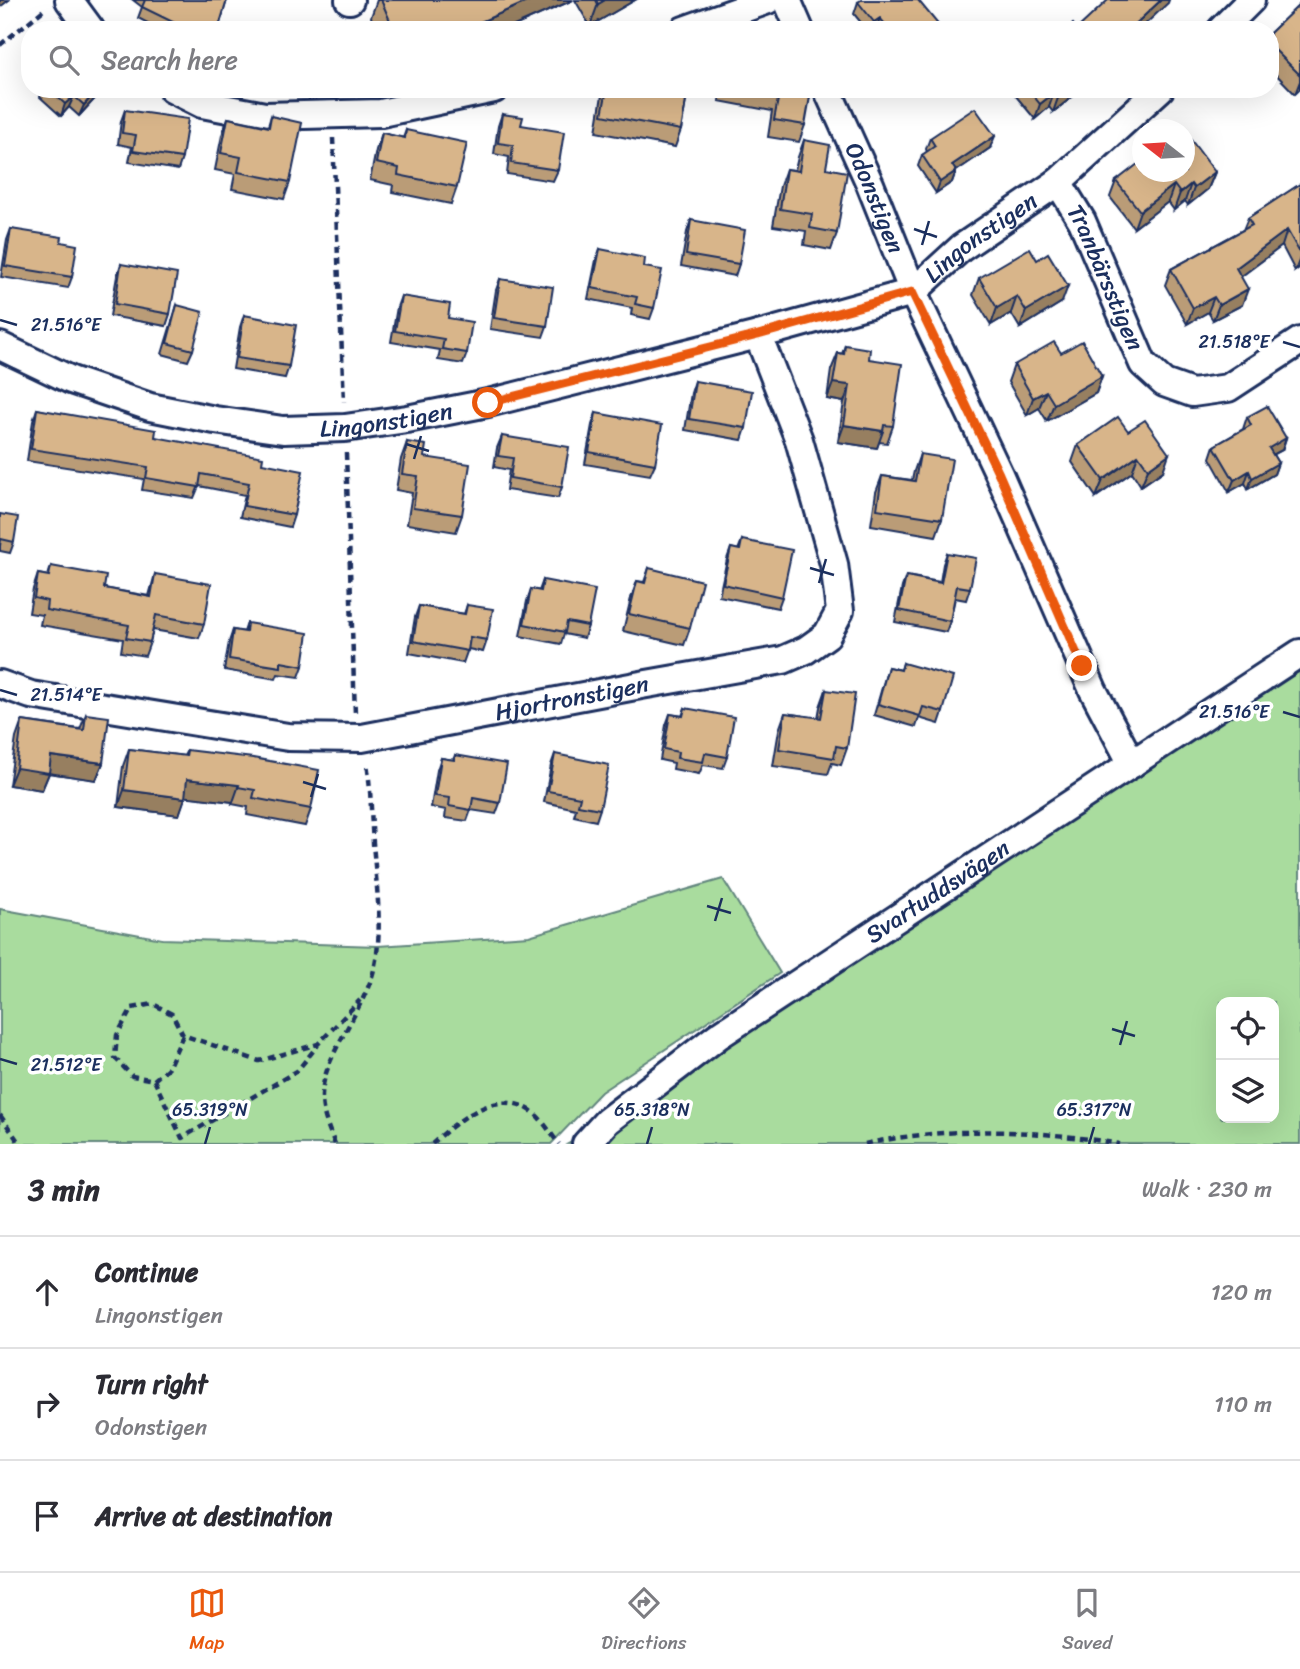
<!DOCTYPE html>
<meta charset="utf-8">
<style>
body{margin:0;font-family:Sriracha,sans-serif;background:#f7f7f7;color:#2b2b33}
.controls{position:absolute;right:21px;bottom:21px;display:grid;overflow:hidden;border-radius:14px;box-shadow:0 7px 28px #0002}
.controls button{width:63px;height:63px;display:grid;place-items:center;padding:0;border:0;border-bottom:2px solid #e1e1e2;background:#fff;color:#2b2b33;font:35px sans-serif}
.compass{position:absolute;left:1132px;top:119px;width:63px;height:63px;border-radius:50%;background:#fff;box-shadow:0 7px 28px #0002;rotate:287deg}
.stop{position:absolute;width:21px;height:21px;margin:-16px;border:5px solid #ea580c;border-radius:50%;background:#fff}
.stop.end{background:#ea580c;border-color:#fff;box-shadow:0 2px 7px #0008}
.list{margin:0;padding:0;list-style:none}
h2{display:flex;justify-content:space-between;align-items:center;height:91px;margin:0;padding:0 28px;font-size:30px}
h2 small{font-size:23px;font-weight:400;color:#7c7c81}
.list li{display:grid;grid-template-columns:46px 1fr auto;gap:21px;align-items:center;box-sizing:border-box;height:112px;padding:0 28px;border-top:2px solid #e1e1e2}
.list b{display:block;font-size:26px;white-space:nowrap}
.list p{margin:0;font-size:23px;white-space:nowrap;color:#7c7c81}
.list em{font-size:23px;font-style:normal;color:#7c7c81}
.icon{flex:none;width:38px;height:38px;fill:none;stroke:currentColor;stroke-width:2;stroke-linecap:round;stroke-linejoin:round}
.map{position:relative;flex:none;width:1300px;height:1144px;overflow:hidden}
.search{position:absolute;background:#fff;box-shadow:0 7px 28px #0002;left:21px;right:21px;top:21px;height:77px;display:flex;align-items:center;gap:18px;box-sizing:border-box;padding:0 24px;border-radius:28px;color:#7c7c81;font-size:26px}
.sheet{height:427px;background:#fff}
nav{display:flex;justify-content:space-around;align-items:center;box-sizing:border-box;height:98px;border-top:2px solid #e1e1e2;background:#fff;font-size:19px;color:#7c7c81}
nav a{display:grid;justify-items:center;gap:4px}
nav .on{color:#ea580c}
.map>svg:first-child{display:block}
.green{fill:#a9dc9e;stroke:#62867e;stroke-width:2;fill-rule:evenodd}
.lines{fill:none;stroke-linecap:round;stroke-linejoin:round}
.minor-casing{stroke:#1b2f5e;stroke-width:32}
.path{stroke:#1b2f5e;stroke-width:4.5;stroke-dasharray:7 5;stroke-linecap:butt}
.minor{stroke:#fff;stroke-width:26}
.wall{fill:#ba9c77;stroke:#1b2f5e;stroke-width:2}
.shaded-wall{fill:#977f61;stroke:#1b2f5e;stroke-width:2}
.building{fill:#d8b58a;stroke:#1b2f5e;stroke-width:2}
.route{stroke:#ea580c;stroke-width:9}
.ticks{fill:none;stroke:#1b2f5e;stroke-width:2.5}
.labels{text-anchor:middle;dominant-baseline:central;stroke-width:7;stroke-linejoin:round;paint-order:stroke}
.street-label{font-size:24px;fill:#1b2f5e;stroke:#fff}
.ticks-label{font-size:18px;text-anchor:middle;fill:#1b2f5e;stroke:#fff;stroke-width:7;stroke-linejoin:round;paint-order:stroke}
</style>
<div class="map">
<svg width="1300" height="1144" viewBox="0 0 1300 1144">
<rect width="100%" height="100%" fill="#fff"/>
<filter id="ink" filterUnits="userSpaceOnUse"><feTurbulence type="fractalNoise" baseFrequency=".0143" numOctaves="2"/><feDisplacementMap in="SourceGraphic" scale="14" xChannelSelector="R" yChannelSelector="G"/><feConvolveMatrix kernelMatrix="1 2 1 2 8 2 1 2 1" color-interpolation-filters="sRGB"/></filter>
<g filter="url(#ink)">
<g class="green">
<path d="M1300 655V1144H568L628 1110ZM1221 1002H1274V1118H1221Z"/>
<path d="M723 879 780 973 601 1092 551 1144H0V909L162 939 378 946 529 936Z"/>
</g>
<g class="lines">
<defs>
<g id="minor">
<path d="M69 0 91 30"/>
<path d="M349 0H350"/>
<path d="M787 0 800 30"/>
<path d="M684 30 768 0"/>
<path d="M1221 30 1251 0"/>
<path d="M172 89 202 104 265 116 381 113 494 89"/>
<path id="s1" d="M827 89 870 184 913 292 999 474 1093 690 1132 764"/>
<path id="s2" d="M1058 182 1082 221 1143 364 1164 383 1192 393 1228 388 1300 341"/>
<path id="s3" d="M0 346 71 380 150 407 215 420 283 430 345 428 407 419 488 403 758 335 913 292 961 248 1058 182 1160 89"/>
<path id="s4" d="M0 684 31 695 288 737 362 738 641 685 783 660 806 650 827 635 840 611 834 564 799 440 758 335"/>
<path id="s5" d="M586 1144 607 1121 718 1036 1300 653"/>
</g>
</defs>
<use href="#minor" class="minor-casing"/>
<g class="path">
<path d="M0 45 46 8"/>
<path d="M333 138 344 402"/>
<path d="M346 453 355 714"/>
<path d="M183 1035 168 1068 154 1080 132 1076 115 1058 117 1035 132 1008 153 1004 172 1014 183 1035 259 1061 318 1044 360 1000"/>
<path d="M154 1080 182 1138 297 1071 318 1045"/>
<path d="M0 1115 20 1144"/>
<path d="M335 1144C329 1130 322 1113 322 1098 321 1056 367 1008 375 965 383 926 376 882 373 843 371 817 371 789 367 763"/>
<path d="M432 1144C457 1121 495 1088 530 1110 541 1117 551 1134 559 1144"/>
<path d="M865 1144C947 1126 1037 1129 1119 1144"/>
</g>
<use href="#minor" class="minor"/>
</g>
<g class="wall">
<path d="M133 0H227L218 30H161L138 18 142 7Z"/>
<path d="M377 0H573L505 30H376L371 17Z"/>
<path d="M575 0H635L590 26Z"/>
<path d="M858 2 940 30H867L854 14Z"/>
<path d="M1300 4V89L1295 94 1270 68V33Z"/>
<path d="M42 89H102L101 92 79 116 69 107 61 116 40 97 43 90Z"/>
<path d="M603 89H688L681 130 675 147 596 132Z"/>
<path d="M721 89H799L805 125 799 142 768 137 772 111 719 101Z"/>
<path d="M1018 89H1077L1076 94 1053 112 1049 107 1035 119 1015 95Z"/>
<path d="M125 110 182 158 178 170 129 162 132 147 118 144 121 121Z"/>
<path d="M502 114 521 125 558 170 553 181 507 174 509 157 494 154 498 126Z"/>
<path d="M271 116 290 182 284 199 232 189 235 174 215 170 222 135 228 118 268 126Z"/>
<path d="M406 130 457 187 451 204 392 192 393 185 370 180 376 150 382 133 403 138Z"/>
<path d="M930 138 990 148 956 171 952 182 936 193 918 166 922 155 927 152 926 149Z"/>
<path d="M804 140 826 168 837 233 831 250 804 245 806 231 773 226 780 186 786 169 795 170 798 157Z"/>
<path d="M1215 172 1208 189 1188 205 1185 201 1174 210 1168 202 1134 228 1110 197 1116 181Z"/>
<path d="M1300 184V267L1295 271 1282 246 1241 276 1242 305 1213 320 1208 312 1187 324 1165 285 1171 269 1243 230 1248 218Z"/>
<path d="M691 220 739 264 735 276 681 266 687 232Z"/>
<path d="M11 229 61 242 72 277 68 288 1 277 7 240Z"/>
<path d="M600 249 654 308 650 319 631 315 632 308 588 299 596 260Z"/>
<path d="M121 264 170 314 166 326 110 316 117 276Z"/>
<path d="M979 278 1062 302 1020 328 1011 313 991 325 973 295Z"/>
<path d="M500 279 547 326 543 337 490 329 496 290Z"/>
<path d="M401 296 448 318 467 353 463 364 438 360 440 350 391 342 397 307Z"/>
<path d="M177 305 193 350 188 361 162 354Z"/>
<path d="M244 315 289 366 285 378 233 369 240 327Z"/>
<path d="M845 345 869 359 893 426 887 443 879 442 877 448 838 442 844 402 827 399 831 370 838 353 842 354Z"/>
<path d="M1014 365 1102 376 1096 393 1047 421 1039 408 1027 415 1008 382Z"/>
<path d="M695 381 746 428 742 440 685 430 691 393Z"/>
<path d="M37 409 262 463 294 515 290 527 240 517 245 495 199 486 194 498 142 490 144 479 27 461 33 421Z"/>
<path d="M596 413 655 464 650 475 585 464 592 425Z"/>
<path d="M1247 417 1286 438 1282 450 1273 455 1278 463 1274 474 1248 489 1245 483 1229 492 1210 458 1214 446 1243 429Z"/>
<path d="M1128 431 1163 471 1141 486 1132 472 1096 497 1072 462 1078 445Z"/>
<path d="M502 436 562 487 558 498 506 490 509 470 494 467 497 448Z"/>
<path d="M407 442 424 457 462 515 456 532 407 524 412 493 396 490 401 459Z"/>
<path d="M920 454 942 519 936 536 871 525 876 492 882 476 912 480 914 471Z"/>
<path d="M0 514 14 542 10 553 0 551Z"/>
<path d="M742 540 782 597 778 608 719 596 727 559 731 548 738 550Z"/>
<path d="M947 553 970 588 966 600 955 598 950 621 946 632 895 622 902 587 906 576 940 582 943 564Z"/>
<path d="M51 566 104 588 149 596 155 574 204 624 199 638 153 630 150 642 145 656 121 652 123 639 40 625 42 615 29 613 33 589 38 574 48 576Z"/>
<path d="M649 568 690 628 684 645 623 631 631 598 637 581 644 582Z"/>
<path d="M543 580 588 626 584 638 564 634 561 644 520 636 527 601 531 589 539 591Z"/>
<path d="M467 605 487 640 483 652 468 649 463 663 409 653 415 617 419 606 464 614Z"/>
<path d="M247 623 303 666 299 677 278 674 276 679 224 670 229 642 233 630 244 632Z"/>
<path d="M903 663 943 712 939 724 919 718 916 727 874 715 888 667 901 670Z"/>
<path d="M826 690 847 748 841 765 832 763 828 774 773 766 779 730 785 713 818 718 820 707Z"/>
<path d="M685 708 727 757 723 768 703 765 699 774 673 769 674 763 660 760 666 725 670 714 682 716Z"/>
<path d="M86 714 103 763 96 780 49 773 42 790 9 785 16 738 22 721 80 729Z"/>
<path d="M129 749 184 756 187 750 311 809 305 826 247 815 248 807 232 804 233 802 185 796 179 815 118 807 123 766Z"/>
<path d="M555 754 600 809 596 821 574 816 576 809 544 802 551 765Z"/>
<path d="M455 755 500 803 496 814 471 810 467 821 445 818 446 810 431 807 437 770 441 758 453 760Z"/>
</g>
<g class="shaded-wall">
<path d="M0 0H9L0 7Z"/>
<path d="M531 0H573L505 30H462Z"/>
<path d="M605 0H635L590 26 598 4Z"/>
<path d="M1161 0H1169L1168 3 1139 30H1129Z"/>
<path d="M880 18 876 29 871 30 874 22Z"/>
<path d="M1300 81V89L1295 94Z"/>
<path d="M98 89H102L101 92 79 116 84 105Z"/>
<path d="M1068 89H1077L1076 94 1053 112 1058 98Z"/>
<path d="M1054 93 1049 107 1035 119 1040 104Z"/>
<path d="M74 96 69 107 61 116 65 104Z"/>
<path d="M995 136 990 148 949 176 956 171 952 182 936 193 940 182 952 165Z"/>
<path d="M1215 172 1208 189 1188 205 1194 188Z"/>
<path d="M1191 184 1185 201 1174 210 1180 193Z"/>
<path d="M1174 185 1168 202 1134 228 1140 211Z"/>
<path d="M1287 230 1282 246 1231 284 1236 268Z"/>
<path d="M1300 258V267L1295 271Z"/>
<path d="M1068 286 1062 302 1020 328 1026 311Z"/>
<path d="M1248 289 1242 305 1213 320 1219 305Z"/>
<path d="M1017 296 1011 313 991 325 997 308Z"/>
<path d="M1214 297 1208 312 1187 324 1193 308Z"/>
<path d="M1102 376 1096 393 1047 421 1054 404Z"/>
<path d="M833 383 850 385 844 402 827 399Z"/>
<path d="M1046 391 1039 408 1027 415 1033 398Z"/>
<path d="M844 425 883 431 877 448 838 442Z"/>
<path d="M1286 438 1282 450 1265 459 1269 448Z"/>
<path d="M1169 454 1163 471 1141 486 1148 469Z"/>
<path d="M1138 455 1132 472 1096 497 1103 480Z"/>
<path d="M1278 463 1274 474 1248 489 1252 478Z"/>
<path d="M1249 471 1245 483 1229 492 1234 480Z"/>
<path d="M51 756 103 763 96 780 49 773 42 790 9 785 16 768Z"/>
<path d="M187 779 239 785 233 802 181 796Z"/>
<path d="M124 790 185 798 179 815 118 807Z"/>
</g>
<g class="building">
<path d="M145 0H227L218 30H189L142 7Z"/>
<path d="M381 0H531L462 30H394Z"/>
<path d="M596 0H605L598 4Z"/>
<path d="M861 0H918L941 28 938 30H890L880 18 874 22 858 2Z"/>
<path d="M1108 0H1161L1129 30H1066L1073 24 1077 29Z"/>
<path d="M1300 4V75L1270 45V33Z"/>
<path d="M49 89H98L84 105 74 96 65 104Z"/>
<path d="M607 89H688L681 130 602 115Z"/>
<path d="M753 89H799L811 91 805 125 774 120 779 94Z"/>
<path d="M1028 89H1068L1058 98 1054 93 1040 104Z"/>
<path d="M975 108 995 136 952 165 956 171 940 182 922 155 935 146 930 138Z"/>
<path d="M125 110 188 119 182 158 133 151 136 135 122 133Z"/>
<path d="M502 114 523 117 521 125 564 132 558 170 511 163 513 145 498 143Z"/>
<path d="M271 116 302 123 290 182 238 172 241 157 221 153 228 118 269 127Z"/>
<path d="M406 130 467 143 457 187 398 175 399 168 376 163 382 133 405 138Z"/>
<path d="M804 140 830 145 826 168 847 172 837 233 810 228 812 214 780 209 786 169 799 171Z"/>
<path d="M1191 140 1215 172 1194 188 1191 184 1180 193 1174 185 1140 211 1116 181 1143 160V172H1185V145Z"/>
<path d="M1300 184V253L1287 230 1236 268 1248 289 1219 305 1214 297 1193 308 1171 269 1252 225 1248 218Z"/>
<path d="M691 220 745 230 739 264 686 255Z"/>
<path d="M11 229 62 237 61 242 77 245 72 277 5 266Z"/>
<path d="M1030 248 1037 260 1048 253 1068 286 1026 311 1017 296 997 308 979 278Z"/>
<path d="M600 249 645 258 644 267 662 270 654 308 635 304 637 297 592 288Z"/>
<path d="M121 264 177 274 170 314 115 304Z"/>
<path d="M500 279 553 287 547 326 494 318Z"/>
<path d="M401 296 450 304 448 318 472 322 467 353 442 349 444 339 395 331Z"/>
<path d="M177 305 203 312 193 350 167 343Z"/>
<path d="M244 315 296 325 289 366 237 358Z"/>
<path d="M1082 341 1102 376 1054 404 1046 391 1033 398 1014 365 1054 342 1061 353Z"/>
<path d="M845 345 870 349 869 359 902 364 893 426 884 425 883 431 844 425 850 385 833 383 838 353 844 354Z"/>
<path d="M695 381 752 391 746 428 689 419Z"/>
<path d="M1267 406 1286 438 1269 448 1278 463 1252 478 1249 471 1234 480 1214 446 1251 425 1247 417Z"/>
<path d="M37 409 156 430 155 437 263 457 262 463 303 471 294 515 244 506 249 483 201 474 199 487 146 478 148 467 31 449Z"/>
<path d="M596 413 662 425 655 464 589 452Z"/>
<path d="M1118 417 1128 431 1145 420 1169 454 1148 469 1138 455 1103 480 1078 445Z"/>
<path d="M502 436 569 447 562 487 510 478 513 458 498 456Z"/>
<path d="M407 442 426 445 424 457 470 464 462 515 413 508 418 476 402 474Z"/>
<path d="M920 454 952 459 942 519 877 509 882 476 915 481Z"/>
<path d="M0 514 18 517 14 542 1 539 0 546Z"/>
<path d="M742 540 792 550 782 597 723 584 731 548 740 550Z"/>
<path d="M947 553 976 558 970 588 957 586 950 621 899 610 906 576 941 583Z"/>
<path d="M51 566 106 576 104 588 151 597 155 574 211 584 204 624 156 615 150 642 126 638 129 625 46 610 47 601 34 598 38 574 49 576Z"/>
<path d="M649 568 702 581 690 628 629 614 637 581 645 583Z"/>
<path d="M543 580 595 590 588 626 567 622 565 632 524 624 531 589 541 591Z"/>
<path d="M467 605 493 609 487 640 470 637 468 651 413 641 419 606 465 614Z"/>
<path d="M247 623 308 633 303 666 281 662V667L229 659 233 630 246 632Z"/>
<path d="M903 663 953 677 943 712 923 707 920 716 878 704 888 667 901 670Z"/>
<path d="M826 690 855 694 847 748 836 746 834 758 779 749 785 713 821 718Z"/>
<path d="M685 708 734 717 727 757 705 753 703 762 677 758 678 752 664 749 670 714 683 716Z"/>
<path d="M86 714 109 717 103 763 51 756 49 773 16 768 22 721 84 730Z"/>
<path d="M129 749 186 756 187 750 253 758 319 770 311 809 253 798 255 790 238 787 239 785 187 779 185 798 124 790Z"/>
<path d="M555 754 609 765 600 809 578 805 580 797 548 791Z"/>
<path d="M455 755 507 764 500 803 473 798 471 810 449 806 450 798 435 796 441 758 455 760Z"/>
</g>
</g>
<g class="lines" filter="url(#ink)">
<path class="route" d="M488 403 758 335 912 292 999 474 1082 666"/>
</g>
<path class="ticks" d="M914 229 937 237M922 245 929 221M0 320 17 325M1283 342 1300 347M406 444 429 451M414 459 421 436M810 568 834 575M819 583 826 559M0 690 17 695M1283 712 1300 717M303 782 326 789M311 797 318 774M707 906 731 913M715 921 722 898M1112 1029 1135 1036M1120 1045 1127 1021M0 1059 17 1064M205 1144 210 1127M647 1144 652 1127M1089 1144 1094 1127"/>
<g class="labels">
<g class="street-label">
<text stroke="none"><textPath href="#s1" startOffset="119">Odonstigen</textPath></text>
<text stroke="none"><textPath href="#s3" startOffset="1031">Lingonstigen</textPath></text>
<text stroke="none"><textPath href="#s2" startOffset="107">Tranbärsstigen</textPath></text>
<text stroke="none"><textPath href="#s3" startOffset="401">Lingonstigen</textPath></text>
<text stroke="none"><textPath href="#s4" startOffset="581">Hjortronstigen</textPath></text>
<text stroke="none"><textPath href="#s5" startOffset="434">Svartuddsvägen</textPath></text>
</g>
</g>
<g class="ticks-label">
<text x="66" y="331">21.516°E</text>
<text x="1234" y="348">21.518°E</text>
<text x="66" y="701">21.514°E</text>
<text x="1234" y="718">21.516°E</text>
<text x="66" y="1071">21.512°E</text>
<text x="210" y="1116">65.319°N</text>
<text x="652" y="1116">65.318°N</text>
<text x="1094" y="1116">65.317°N</text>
</g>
</svg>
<div class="controls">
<button><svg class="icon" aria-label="locate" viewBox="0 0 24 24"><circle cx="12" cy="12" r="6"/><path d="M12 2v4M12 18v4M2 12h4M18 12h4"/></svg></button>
<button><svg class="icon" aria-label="layers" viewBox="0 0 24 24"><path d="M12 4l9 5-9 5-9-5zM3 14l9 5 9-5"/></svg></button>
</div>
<svg class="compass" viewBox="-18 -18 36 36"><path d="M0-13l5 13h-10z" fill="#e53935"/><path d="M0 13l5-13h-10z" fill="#7c7c81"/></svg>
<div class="stop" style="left:488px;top:403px"></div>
<div class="stop end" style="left:1082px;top:666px"></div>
<div class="search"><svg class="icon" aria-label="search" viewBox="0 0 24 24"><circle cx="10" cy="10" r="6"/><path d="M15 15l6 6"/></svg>Search here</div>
</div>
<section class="sheet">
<h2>3 min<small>Walk · 230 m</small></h2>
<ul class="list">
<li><svg class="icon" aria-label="ahead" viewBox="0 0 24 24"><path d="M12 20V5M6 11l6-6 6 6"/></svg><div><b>Continue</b><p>Lingonstigen</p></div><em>120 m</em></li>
<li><svg class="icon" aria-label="right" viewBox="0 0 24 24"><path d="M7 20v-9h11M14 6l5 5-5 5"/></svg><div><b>Turn right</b><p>Odonstigen</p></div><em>110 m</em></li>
<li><svg class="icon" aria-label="arrive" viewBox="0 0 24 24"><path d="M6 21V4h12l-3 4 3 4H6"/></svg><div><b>Arrive at destination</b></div></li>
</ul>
</section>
<nav>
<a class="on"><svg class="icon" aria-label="map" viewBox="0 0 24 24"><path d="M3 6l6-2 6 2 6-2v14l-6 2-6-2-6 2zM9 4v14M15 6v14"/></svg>Map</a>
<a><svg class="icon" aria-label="directions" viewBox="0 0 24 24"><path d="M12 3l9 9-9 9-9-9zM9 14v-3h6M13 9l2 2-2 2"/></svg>Directions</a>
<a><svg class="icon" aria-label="saved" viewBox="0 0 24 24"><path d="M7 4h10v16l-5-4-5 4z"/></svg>Saved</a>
</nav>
